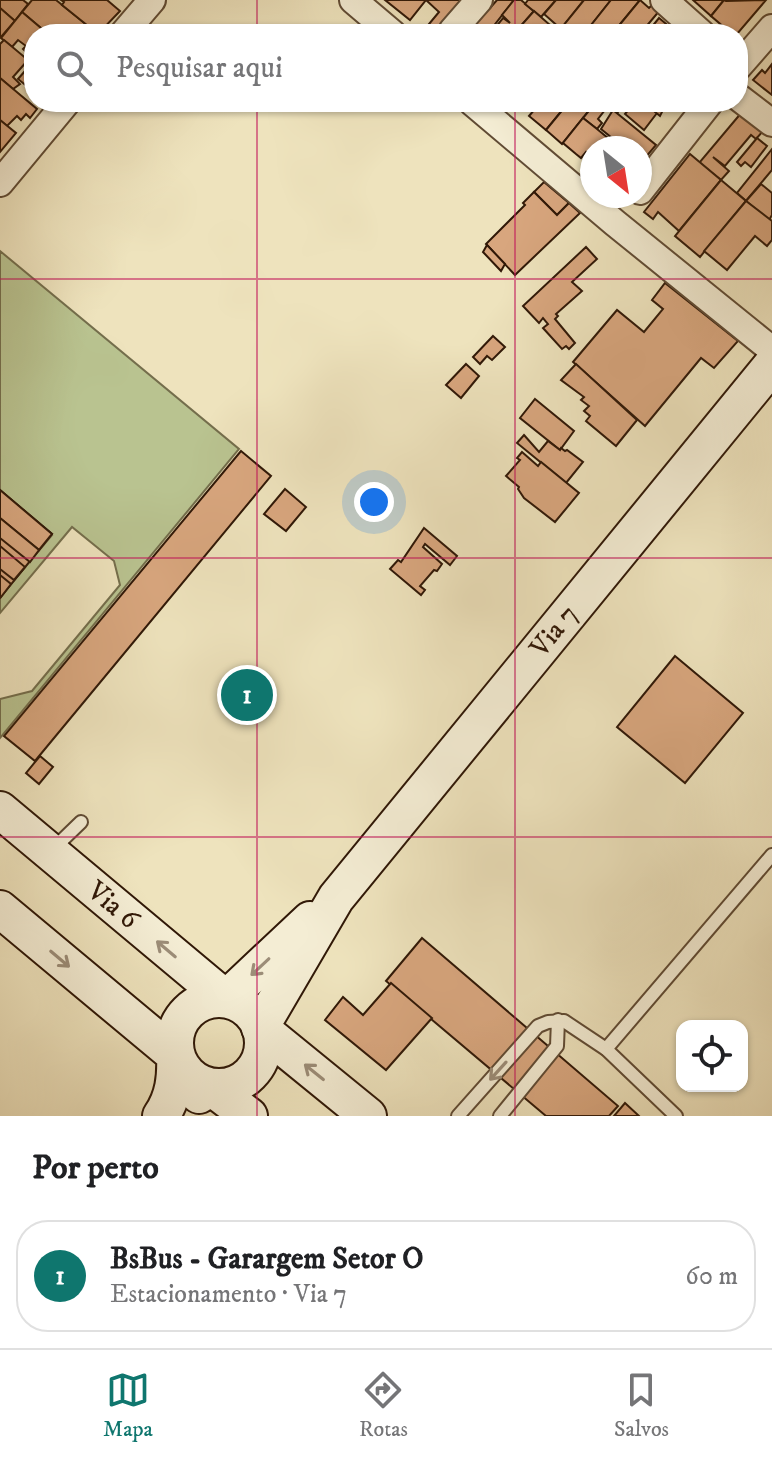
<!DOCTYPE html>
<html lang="pt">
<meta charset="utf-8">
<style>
body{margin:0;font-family:"IM FELL DW Pica",serif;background:#f2f2f2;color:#202124}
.controls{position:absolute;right:24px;bottom:24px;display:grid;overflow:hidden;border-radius:16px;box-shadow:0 2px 6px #0004}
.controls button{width:72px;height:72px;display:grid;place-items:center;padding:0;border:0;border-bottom:2px solid #e0e0e0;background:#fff;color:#202124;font:40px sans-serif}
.compass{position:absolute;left:580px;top:136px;width:72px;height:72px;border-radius:50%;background:#fff;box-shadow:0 2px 6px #0004;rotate:150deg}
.you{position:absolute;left:374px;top:502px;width:28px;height:28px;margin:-20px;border:6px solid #fff;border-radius:50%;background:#1a73e8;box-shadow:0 0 0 12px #1a73e833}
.badge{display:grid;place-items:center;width:52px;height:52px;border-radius:50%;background:#0f766e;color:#fff;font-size:26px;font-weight:700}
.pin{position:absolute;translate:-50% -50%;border:4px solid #fff;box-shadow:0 2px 8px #0006}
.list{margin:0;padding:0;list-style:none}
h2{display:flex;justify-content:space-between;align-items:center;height:104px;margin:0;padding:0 32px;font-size:34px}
h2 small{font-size:26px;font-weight:400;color:#757577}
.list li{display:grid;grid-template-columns:52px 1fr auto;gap:24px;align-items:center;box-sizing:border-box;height:112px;margin:0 16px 16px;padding:0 16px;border:2px solid #e0e0e0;border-radius:32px}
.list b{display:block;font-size:30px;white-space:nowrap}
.list p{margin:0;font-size:26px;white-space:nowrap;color:#757577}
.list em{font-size:26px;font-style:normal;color:#757577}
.icon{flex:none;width:44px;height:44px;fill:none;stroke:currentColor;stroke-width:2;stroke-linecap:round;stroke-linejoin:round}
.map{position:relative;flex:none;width:772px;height:1116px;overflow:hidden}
.search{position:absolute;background:#fff;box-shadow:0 2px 6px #0004;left:24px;right:24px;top:24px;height:88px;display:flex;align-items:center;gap:20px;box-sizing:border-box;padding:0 28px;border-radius:32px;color:#757577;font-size:30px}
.sheet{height:232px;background:#fff}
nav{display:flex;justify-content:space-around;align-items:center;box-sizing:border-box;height:112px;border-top:2px solid #e0e0e0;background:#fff;font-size:22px;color:#757577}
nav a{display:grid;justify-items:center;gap:4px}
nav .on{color:#0f766e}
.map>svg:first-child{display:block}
.green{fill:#b9c390;stroke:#746e4c;stroke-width:2}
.building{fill:#d8a67e;stroke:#301807;stroke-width:2}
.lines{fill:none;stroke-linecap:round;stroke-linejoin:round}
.lane-casing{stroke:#604b34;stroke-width:16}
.street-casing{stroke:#604b34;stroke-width:30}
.secondary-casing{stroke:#301807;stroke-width:40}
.lane{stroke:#f4edd4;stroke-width:12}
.street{stroke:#f4edd4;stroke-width:26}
.secondary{stroke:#f4edd4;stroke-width:36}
.oneway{stroke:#9c8d78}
.grid{fill:none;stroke:#c2185b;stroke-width:2;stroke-opacity:0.55}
.labels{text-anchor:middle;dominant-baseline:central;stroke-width:7;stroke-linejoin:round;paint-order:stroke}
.street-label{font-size:28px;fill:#301807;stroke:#f4edd4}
</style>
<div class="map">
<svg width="772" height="1116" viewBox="0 0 772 1116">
<rect width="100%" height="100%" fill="#eee3bd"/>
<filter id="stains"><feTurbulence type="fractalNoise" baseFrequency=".0025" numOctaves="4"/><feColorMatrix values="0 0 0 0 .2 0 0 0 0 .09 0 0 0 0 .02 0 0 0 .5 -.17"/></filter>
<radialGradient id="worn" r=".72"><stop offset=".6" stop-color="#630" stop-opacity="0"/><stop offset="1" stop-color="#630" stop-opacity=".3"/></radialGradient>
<path class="green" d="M0 251 239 449 0 738V699L32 691 120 585 114 561 72 527 0 613V597L52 535 0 490Z"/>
<g class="building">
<path d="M0 0H23L28 4 15 21 0 8Z"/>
<path d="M32 0H56L93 30 89 34H48L22 12Z"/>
<path d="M61 0H107L120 11 98 34 62 5 64 2Z"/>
<path d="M385 0H426L410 20Z"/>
<path d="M426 0H468L440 34H430L424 30 439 12Z"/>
<path d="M497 0H514L492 28 484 34H458L484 3 490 8Z"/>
<path d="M514 0H521L534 11 514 34H490L503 18 510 23 502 15Z"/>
<path d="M528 0H556L541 17 525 4Z"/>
<path d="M556 0H584L561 29 544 14Z"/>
<path d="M584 0H611L584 34H561L558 32Z"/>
<path d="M611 0H640L612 34H584Z"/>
<path d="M640 0 649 8 653 4 660 10 640 34H612Z"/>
<path d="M693 0H724L711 16Z"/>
<path d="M724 0 726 1 766 0 737 34H732L711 16Z"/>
<path d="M0 8 15 21 1 37 0 36Z"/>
<path d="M534 11 550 25 542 34 532 31 529 34 524 31 523 34H519L521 32 518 29Z"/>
<path d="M22 12 48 34H34V59L23 49 26 46 18 40 12 47 1 38Z"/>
<path d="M659 18 677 33 676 34H646Z"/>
<path d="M550 25 558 32 561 34H542Z"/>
<path d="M4 40 28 60 13 77 20 84 13 89 0 78V44Z"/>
<path d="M32 63 34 65V92L18 79Z"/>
<path d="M772 64V95L753 80 762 70 765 73Z"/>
<path d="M0 78 37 109 30 118 26 114 21 120 17 116 7 126 0 120Z"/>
<path d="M541 102H569L546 130 529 116Z"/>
<path d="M569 102H596L562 144 546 130Z"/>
<path d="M596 102H604L608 106 598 119 602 123 597 129 583 118Z"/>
<path d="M604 102H620L624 105 617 113Z"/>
<path d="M626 102H643L657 113 644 130 625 114 630 108Z"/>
<path d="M643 102H667L660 116Z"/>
<path d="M613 110 656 145 640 164V148H620L616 144 617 142 601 129Z"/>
<path d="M742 112 764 130 756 139 751 135 725 166 713 157 729 171 721 180 699 163Z"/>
<path d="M583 118 597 129 620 148H592V157L586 152 581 158 576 154 563 143Z"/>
<path d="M0 120 16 133 0 152Z"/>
<path d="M757 138 767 146 751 167 745 162 741 166 737 162Z"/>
<path d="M772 149V170L746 201 737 193Z"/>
<path d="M690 154 721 180 679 231 658 212 653 219 644 212Z"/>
<path d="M721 180 746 201 700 257 675 236Z"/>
<path d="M544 182 569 203 557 215 534 192Z"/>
<path d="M761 184 772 193V215L769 220 746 201Z"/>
<path d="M534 192 557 215 569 203 580 213 515 275 486 244 525 205 523 203Z"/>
<path d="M746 201 772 221V240L767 246 755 236 727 270 704 251Z"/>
<path d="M487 245 505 264 501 271 483 252Z"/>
<path d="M586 247 597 259 572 282 582 291 556 314 558 316 555 319 575 343 569 349 566 346 562 349 543 328 548 324 543 318 539 323 523 306Z"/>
<path d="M665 283 738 341 714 368 701 358 645 426 573 362 617 310 644 332 663 309 652 300Z"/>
<path d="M493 336 505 347 492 360 487 356 480 364 473 357Z"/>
<path d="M466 364 479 376 461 398 446 385Z"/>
<path d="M576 364 637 420 616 446 586 421 590 416 584 411 589 406 581 400 584 397 561 380Z"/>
<path d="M535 399 574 431 560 450 520 418Z"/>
<path d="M524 435 539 452 548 441 560 450 561 448 565 451 567 450 583 462 566 483 517 443Z"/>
<path d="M241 451 271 476 35 761 4 736Z"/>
<path d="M522 452 538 466 541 462 579 493 555 522 524 498 518 489 519 487 506 476 520 460 517 458Z"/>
<path d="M285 489 306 507 286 531 264 514Z"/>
<path d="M0 490 52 534 0 598Z"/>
<path d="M0 490 52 534 39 550 0 518Z"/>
<path d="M0 518 39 550 30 562 0 538Z"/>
<path d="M424 528 457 556 450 565 425 544 423 547 442 564 437 571 434 570 420 586 425 590 421 595 390 569 398 560 401 562Z"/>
<path d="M0 546 25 567 14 580 0 569Z"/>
<path d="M0 575 11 584 1 597 0 596Z"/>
<path d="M675 656 743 713 685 783 617 727Z"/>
<path d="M40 756 53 767 39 784 26 773Z"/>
<path d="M422 938 618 1106 609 1116H546L386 981Z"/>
<path d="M391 983 432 1018 386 1070 325 1020 343 997 363 1015Z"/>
<path d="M625 1103 639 1116H614Z"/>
</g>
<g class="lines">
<defs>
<g id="lane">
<path d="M52 850 81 822"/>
<path d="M606 1049 772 855"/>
<path d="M458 1116 538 1026 548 1022 564 1021 606 1049 676 1116"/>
<path d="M500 1116 557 1046 558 1020"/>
</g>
<g id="street">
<path d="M353 0 393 34"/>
<path d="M664 0 702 34"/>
<path d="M452 31 479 0"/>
<path d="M123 34 152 0"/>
<path d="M738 67 772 28"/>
<path d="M738 97 772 123"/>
<path d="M472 102 615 223 772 350"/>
<path d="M0 183 67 102"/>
<path d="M640 191 710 102"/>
</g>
<g id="secondary">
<path d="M0 810 226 999 310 920"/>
<path d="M0 909 175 1055C176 1077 174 1097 161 1116"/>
<circle cx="219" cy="1043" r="44"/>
<path d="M199 1095 211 1087 249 1116"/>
<path d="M368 1116 260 1028 336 898 772 365"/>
</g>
</defs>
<use href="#lane" class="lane-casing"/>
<use href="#street" class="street-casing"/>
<use href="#secondary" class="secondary-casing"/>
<use href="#lane" class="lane"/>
<use href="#street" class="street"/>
<use href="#secondary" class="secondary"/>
</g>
<defs><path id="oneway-shaft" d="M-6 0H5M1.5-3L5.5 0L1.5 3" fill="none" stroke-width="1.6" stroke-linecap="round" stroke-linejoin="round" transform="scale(2)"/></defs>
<g class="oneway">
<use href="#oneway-shaft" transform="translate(166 949) rotate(-140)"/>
<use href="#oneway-shaft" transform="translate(60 959) rotate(40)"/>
<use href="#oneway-shaft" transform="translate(260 967) rotate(137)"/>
<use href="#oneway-shaft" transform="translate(498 1071) rotate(132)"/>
<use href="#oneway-shaft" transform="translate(314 1072) rotate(-141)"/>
</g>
<path class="grid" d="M257 0V34M515 0V34M257 102V1116M515 102V1116M0 279H772M0 558H772M0 837H772"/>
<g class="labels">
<g class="street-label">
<text transform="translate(554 631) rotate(-51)">Via 7</text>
<text transform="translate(113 905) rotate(40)">Via 6</text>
</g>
</g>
<rect width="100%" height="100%" filter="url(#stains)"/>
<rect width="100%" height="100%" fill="url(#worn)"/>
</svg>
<div class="controls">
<button><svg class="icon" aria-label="locate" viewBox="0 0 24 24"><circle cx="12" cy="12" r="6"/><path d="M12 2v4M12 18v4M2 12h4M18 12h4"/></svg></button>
</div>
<svg class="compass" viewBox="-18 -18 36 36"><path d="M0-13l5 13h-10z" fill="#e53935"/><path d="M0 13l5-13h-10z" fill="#757577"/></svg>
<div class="you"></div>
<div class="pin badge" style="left:247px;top:695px">1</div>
<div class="search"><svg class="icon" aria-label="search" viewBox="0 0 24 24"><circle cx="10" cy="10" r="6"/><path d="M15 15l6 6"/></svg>Pesquisar aqui</div>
</div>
<section class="sheet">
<h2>Por perto<small></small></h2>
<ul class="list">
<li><span class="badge">1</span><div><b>BsBus - Garargem Setor O</b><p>Estacionamento · Via 7</p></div><em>60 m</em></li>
</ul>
</section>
<nav>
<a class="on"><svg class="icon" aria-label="map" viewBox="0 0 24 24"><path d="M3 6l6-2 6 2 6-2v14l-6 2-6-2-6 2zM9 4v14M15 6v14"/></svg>Mapa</a>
<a><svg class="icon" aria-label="directions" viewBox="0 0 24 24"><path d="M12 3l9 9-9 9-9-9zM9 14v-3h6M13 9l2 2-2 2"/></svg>Rotas</a>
<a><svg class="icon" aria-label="saved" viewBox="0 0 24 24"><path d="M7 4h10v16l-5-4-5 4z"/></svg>Salvos</a>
</nav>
